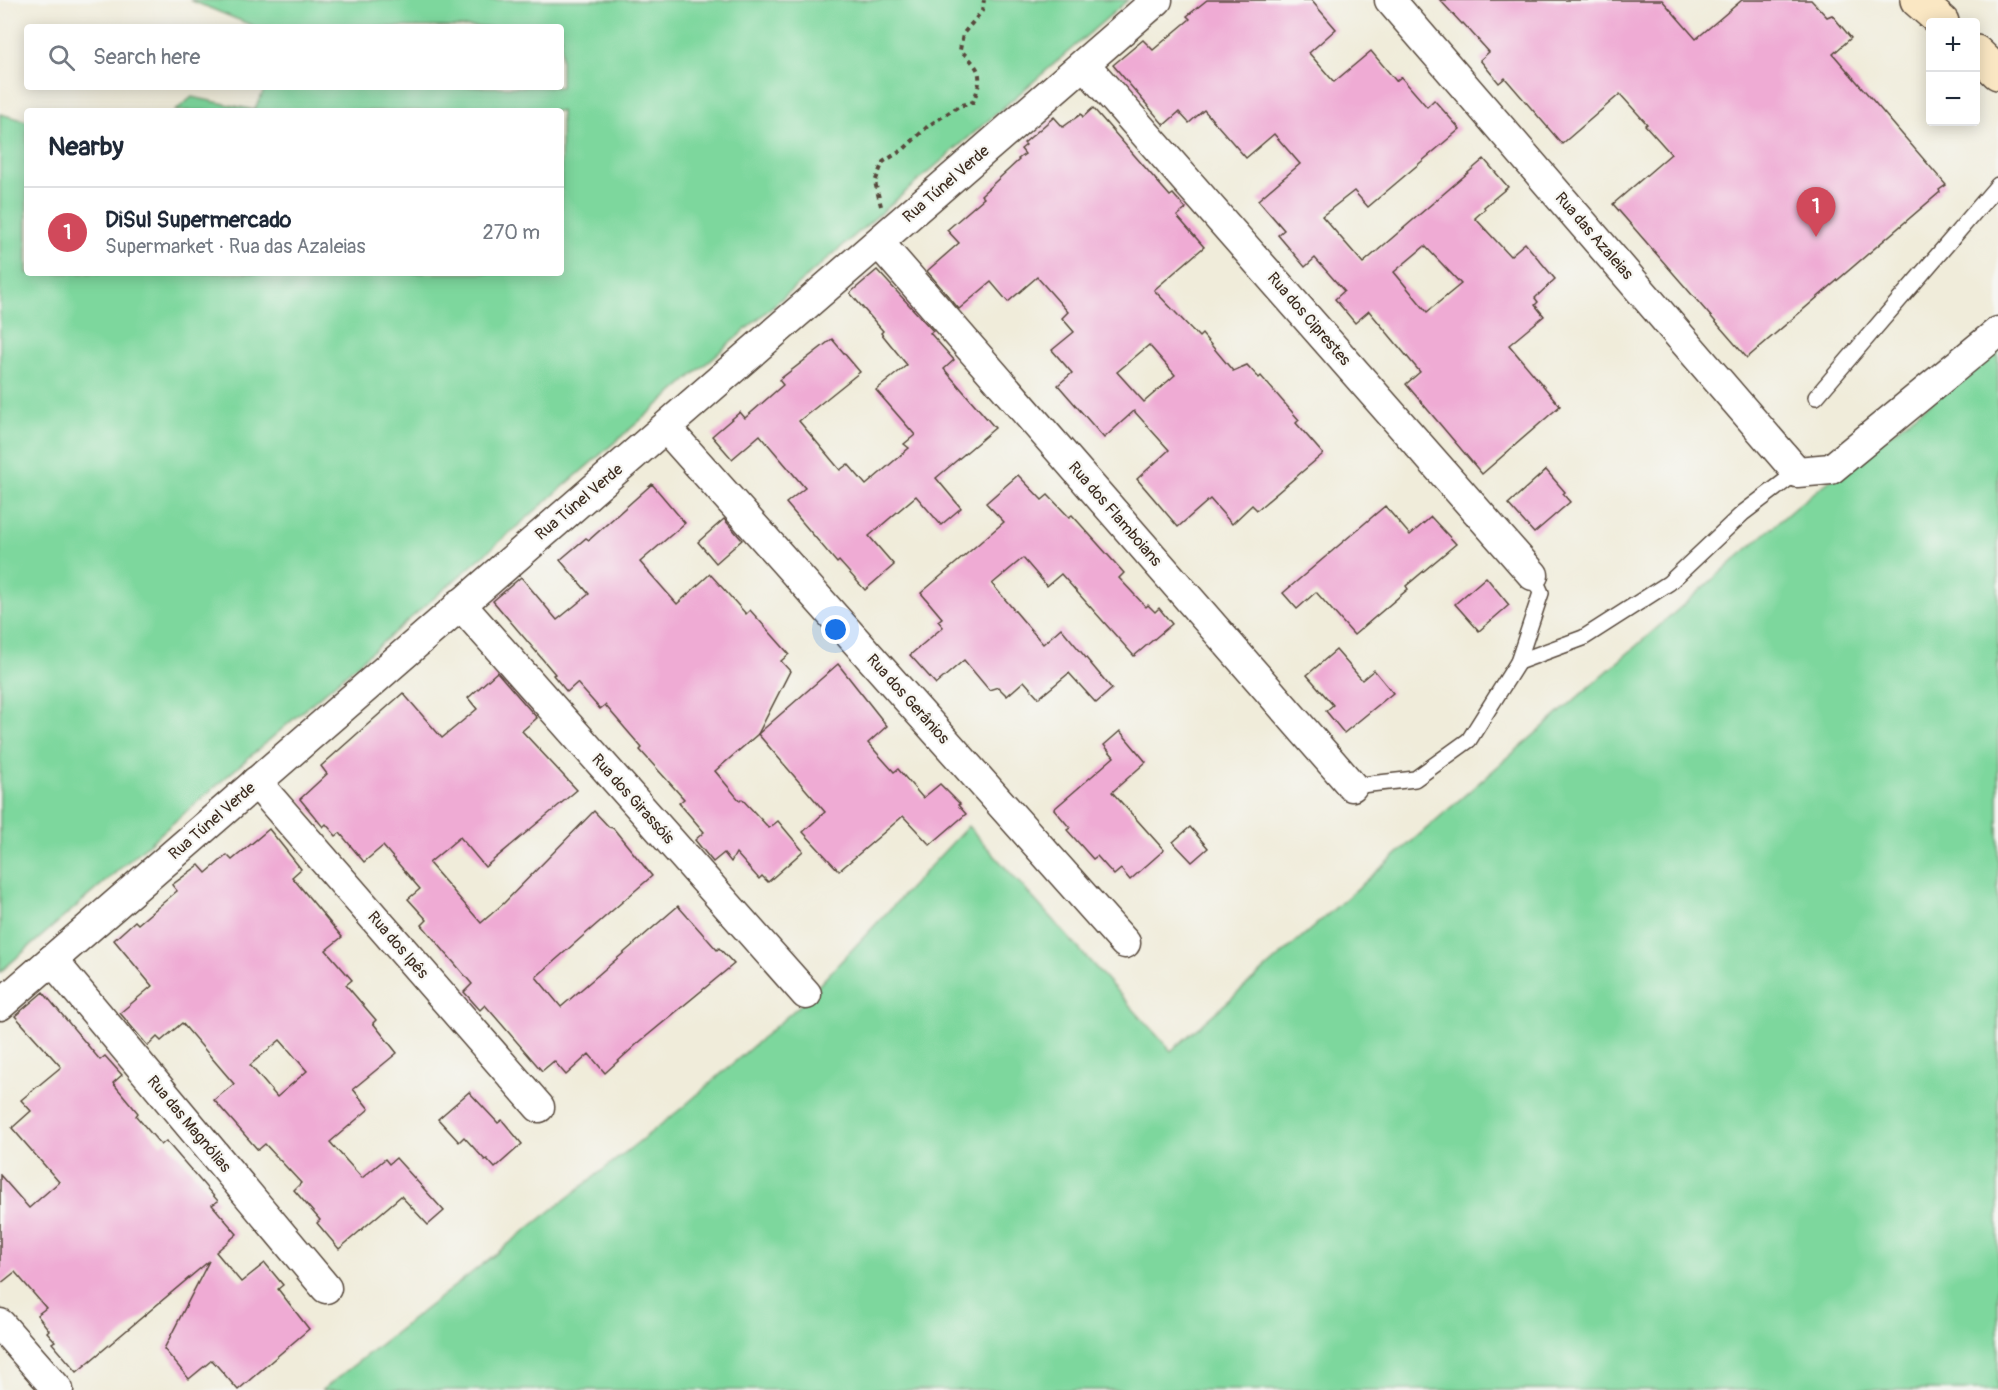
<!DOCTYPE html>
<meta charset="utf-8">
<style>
body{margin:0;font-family:Pangolin,sans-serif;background:#f6f6f7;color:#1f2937}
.controls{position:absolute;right:18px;top:18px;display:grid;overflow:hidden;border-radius:6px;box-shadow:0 3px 15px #0003}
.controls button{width:54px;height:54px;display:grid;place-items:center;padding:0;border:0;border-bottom:2px solid #e0e1e3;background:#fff;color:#1f2937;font:30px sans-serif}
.you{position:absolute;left:836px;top:630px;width:21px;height:21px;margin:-15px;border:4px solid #fff;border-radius:50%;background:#1a73e8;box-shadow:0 0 0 9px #1a73e833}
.badge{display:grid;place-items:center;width:39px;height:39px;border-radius:50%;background:#d1495b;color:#fff;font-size:20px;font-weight:700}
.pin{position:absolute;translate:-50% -50px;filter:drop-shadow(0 2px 3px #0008)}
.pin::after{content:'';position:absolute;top:32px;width:21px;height:18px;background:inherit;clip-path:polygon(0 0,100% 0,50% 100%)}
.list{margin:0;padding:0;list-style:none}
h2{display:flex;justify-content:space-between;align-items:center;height:78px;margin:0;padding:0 24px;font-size:26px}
h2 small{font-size:20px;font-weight:400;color:#747a83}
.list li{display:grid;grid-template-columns:39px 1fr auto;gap:18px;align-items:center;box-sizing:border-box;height:90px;padding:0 24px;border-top:2px solid #e0e1e3}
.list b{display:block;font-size:22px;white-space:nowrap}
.list p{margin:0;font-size:20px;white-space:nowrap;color:#747a83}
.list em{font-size:20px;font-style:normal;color:#747a83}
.icon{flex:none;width:33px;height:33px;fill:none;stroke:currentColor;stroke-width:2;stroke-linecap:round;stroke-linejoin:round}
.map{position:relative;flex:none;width:1998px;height:1390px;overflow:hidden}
.search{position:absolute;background:#fff;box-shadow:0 3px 15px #0003;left:24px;top:24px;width:540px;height:66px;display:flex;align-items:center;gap:15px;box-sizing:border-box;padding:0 21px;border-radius:6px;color:#747a83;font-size:22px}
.panel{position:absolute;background:#fff;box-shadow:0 3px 15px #0003;left:24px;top:108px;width:540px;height:168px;border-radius:6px}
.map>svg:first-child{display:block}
.green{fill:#7dd79d;stroke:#5c805e;stroke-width:1.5}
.building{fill:#efabd4;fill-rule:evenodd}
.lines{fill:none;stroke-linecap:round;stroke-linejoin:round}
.lane-casing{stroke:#56473a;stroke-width:18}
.street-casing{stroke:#56473a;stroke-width:33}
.secondary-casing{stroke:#56473a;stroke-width:36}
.path{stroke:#56473a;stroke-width:4;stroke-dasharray:4.5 4.5;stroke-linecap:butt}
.lane{stroke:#fff;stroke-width:15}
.street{stroke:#fff;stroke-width:30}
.secondary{stroke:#fae7c3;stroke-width:33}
.labels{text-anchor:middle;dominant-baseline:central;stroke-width:4.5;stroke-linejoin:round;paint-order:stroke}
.street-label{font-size:16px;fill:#3b2a1e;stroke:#f6f6f2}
</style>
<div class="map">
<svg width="1998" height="1390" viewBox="0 0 1998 1390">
<rect width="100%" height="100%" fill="#f6f6f2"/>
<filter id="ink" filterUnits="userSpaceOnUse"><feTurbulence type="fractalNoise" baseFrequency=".0167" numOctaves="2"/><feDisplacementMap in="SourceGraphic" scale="12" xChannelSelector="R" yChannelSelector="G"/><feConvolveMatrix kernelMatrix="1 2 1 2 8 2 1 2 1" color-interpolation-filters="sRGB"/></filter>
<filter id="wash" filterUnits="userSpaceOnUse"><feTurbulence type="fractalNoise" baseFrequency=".008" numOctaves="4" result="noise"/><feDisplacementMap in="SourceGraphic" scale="24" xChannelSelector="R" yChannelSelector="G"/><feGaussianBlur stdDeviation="1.35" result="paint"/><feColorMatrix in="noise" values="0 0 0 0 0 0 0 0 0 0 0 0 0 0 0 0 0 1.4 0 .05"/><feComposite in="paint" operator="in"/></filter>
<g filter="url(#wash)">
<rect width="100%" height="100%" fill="#f0ecda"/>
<g class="green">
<path d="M190 0H1128L0 972V114L27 121V273H561V111H175L192 97 254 110 266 87H561V27H256Z"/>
<path d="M1998 351V1390H322L682 1108 800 1005 968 826 1171 1051 1798 505Z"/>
</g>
<g id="blocks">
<g class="building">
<path d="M1207 0H1311L1336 29 1309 53 1334 82 1371 51 1396 81 1401 77 1427 107 1434 100 1460 129 1368 207 1354 191 1322 216 1363 263 1484 159 1508 187 1484 207 1485 209 1475 218 1510 256 1525 243 1555 279 1535 298 1538 302 1535 305 1544 316 1509 345 1560 406 1482 474 1406 384 1420 372 1369 311 1355 323 1335 299 1344 291 1315 258 1305 267 1278 235 1284 230 1258 200 1300 164 1274 134 1246 158 1204 110 1189 123 1179 112 1164 125 1113 65 1143 40 1153 50 1190 19 1187 16ZM1425 246 1461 284 1427 312 1394 272Z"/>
<path d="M1440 0H1662L1696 39 1742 0H1811L1827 17 1832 15 1851 38 1833 54 1946 185 1939 190 1940 192 1747 358 1613 204 1671 154 1645 125 1647 124 1620 94 1562 144 1505 78 1499 83 1480 60 1489 52 1463 23 1462 24Z"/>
<path d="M1093 108 1170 196 1173 194 1186 209 1177 216 1204 247 1154 290 1199 337 1202 334 1233 371 1247 365 1259 378 1261 376 1299 420 1296 423 1323 454 1257 510 1252 505 1232 524 1210 499 1178 527 1137 479 1169 450 1134 411 1104 438 1058 385 1072 373 1052 350 1074 332 1062 318 1068 312 1037 277 1008 302 991 282 959 309 927 271 959 243 947 230 984 198 981 195 1019 160 1018 159 1025 154 1021 149 1026 145 1024 143 1054 117 1063 127 1081 114 1083 117ZM1149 345 1175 375 1144 402 1117 372Z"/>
<path d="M877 270 933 331 930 333 954 360 944 369 995 428 936 478 961 508 941 525 916 496 869 536 894 565 865 590 839 561 837 563 786 503 805 488 760 435 732 459 712 436 740 412 745 418 783 385 779 380 832 339 860 372 799 421 840 470 848 464 866 485 909 448 904 444 915 435 876 390 907 365 881 333 883 331 850 293Z"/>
<path d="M1546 470 1565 492 1563 494 1570 502 1534 533 1508 504Z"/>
<path d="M1018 475 1042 500 1048 495 1069 517 1072 515 1124 573 1119 578 1146 607 1148 605 1155 612 1159 608 1172 624 1134 656 1061 574 1047 586 1023 558 992 584 1043 644 1061 628 1112 689 1096 703 1069 673 1039 698 1024 681 1007 696 998 687 989 690 964 660 936 684 910 655 943 627 938 621 942 618 921 593 1004 522 986 503Z"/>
<path d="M652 484 685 523 640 562 677 604 710 574 746 614 750 610 789 654 781 661 790 671 758 734 715 771 740 801 742 799 769 828 778 821 803 851 768 882 762 876 759 879 736 853 731 862 724 853 713 862 695 840 704 832 679 803 684 799 640 750 642 748 605 705 600 709 577 683 567 692 553 675 555 674 493 601 521 577 557 620 589 594 560 560 586 538 589 540Z"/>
<path d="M1385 506 1410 535 1431 517 1456 544 1406 586 1408 589 1354 635 1316 592 1297 609 1283 593Z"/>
<path d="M724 519 742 540 716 563 698 542Z"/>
<path d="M1486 577 1509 605 1479 631 1455 604Z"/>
<path d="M1336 650 1362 680 1374 670 1393 693 1344 733 1326 711 1333 705 1307 675Z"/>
<path d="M838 664 887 726 868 743 894 772 898 769 923 798 940 784 960 804 958 805 966 814 930 845 903 816 839 871 803 832 825 812 758 734Z"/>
<path d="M497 672 537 718 522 731 577 790 485 867 460 837 429 863 481 923 504 903 594 811 609 827 613 828 652 876 536 977 561 1007 678 906 717 950 719 948 734 964 637 1044 605 1073 589 1054 566 1075 554 1061 542 1071 485 1005 480 1010 464 992 472 984 422 925 427 920 408 899 420 889 383 846 364 862 340 833 336 836 326 824 323 827 300 799 327 774 321 766 403 693 442 738 477 709 468 698Z"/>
<path d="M1120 731 1146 762 1112 792 1164 850 1130 880 1121 869 1114 875 1097 856 1093 859 1067 830 1070 828 1054 809 1114 757 1104 745Z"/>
<path d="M1190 827 1208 848 1192 862 1173 842Z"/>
<path d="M269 829 301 869 292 877 342 937 326 950 352 980 346 985 376 1020 373 1023 397 1053 353 1089 369 1109 330 1142 362 1178 385 1159 389 1164 396 1158 444 1211 428 1225 401 1196 339 1249 317 1223 320 1220 294 1190 301 1183 265 1144 258 1150 214 1100 234 1084 182 1023 161 1041 157 1037 148 1046 120 1013 152 986 114 940 135 921 138 924 177 891 172 885 199 865 206 873 227 855 232 860ZM280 1040 307 1071 277 1097 250 1065Z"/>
<path d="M43 992 100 1060 105 1056 122 1075 113 1083 138 1113 136 1116 161 1145 166 1141 218 1201 212 1205 237 1234 216 1252 241 1282 265 1263 283 1285 278 1289 309 1329 238 1390 212 1360 189 1379 164 1349 209 1261 77 1372 52 1343 55 1341 47 1332 49 1330 37 1315 46 1308 15 1272 0 1284V1175L29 1208 59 1182 12 1128 31 1111 21 1100 61 1067 15 1016Z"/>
<path d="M469 1092 498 1123 502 1120 522 1144 495 1168 487 1159 485 1160 464 1137 459 1142 438 1119Z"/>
</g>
</g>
</g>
<g filter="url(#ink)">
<use href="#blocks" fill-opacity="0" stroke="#56473a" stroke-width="1.5"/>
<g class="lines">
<defs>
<g id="lane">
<path d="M1816 397 1998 185"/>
<path d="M1518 662 1583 638 1669 583 1743 513 1797 472"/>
<path d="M1352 786 1415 779 1469 740 1518 662 1541 593 1533 575"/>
</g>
<g id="street">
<path d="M1390 0 1797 472 1831 469 1998 332"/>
<path d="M1084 64 1533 575"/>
<path d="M879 243 1352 786"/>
<path d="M666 428 1125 943"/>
<path d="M460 604 806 994"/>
<path d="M256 782 539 1107"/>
<path d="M52 960 326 1288"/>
<path d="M0 1005 1157 0"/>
<path d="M0 1324 58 1390"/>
</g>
<g id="secondary">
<path d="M1917 0 1942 22"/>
<path d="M1976 52 1998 73"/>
</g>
</defs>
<use href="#lane" class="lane-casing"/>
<use href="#street" class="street-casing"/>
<use href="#secondary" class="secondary-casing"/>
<path class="path" d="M881 206 875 182 883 162 904 149 928 126 959 106 973 102C984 75 981 69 960 50L963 34 982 11 984 0"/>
<use href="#lane" class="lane"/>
<use href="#street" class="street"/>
<use href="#secondary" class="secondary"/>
</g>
</g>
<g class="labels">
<g class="street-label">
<text transform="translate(946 184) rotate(-41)">Rua Túnel Verde</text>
<text transform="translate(1594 236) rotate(49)">Rua das Azaleias</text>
<text transform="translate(1309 319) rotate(49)">Rua dos Ciprestes</text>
<text transform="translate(579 502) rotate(-40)">Rua Túnel Verde</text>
<text transform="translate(1115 514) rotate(49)">Rua dos Flamboians</text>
<text transform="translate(908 699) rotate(48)">Rua dos Gerânios</text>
<text transform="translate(633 799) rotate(48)">Rua dos Girassóis</text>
<text transform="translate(212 821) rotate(-41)">Rua Túnel Verde</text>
<text transform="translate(398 945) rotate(49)">Rua dos Ipês</text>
<text transform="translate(189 1124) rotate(50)">Rua das Magnólias</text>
</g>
</g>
</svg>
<div class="controls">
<button>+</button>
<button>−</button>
</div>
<div class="you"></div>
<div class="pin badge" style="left:1816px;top:237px">1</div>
<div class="search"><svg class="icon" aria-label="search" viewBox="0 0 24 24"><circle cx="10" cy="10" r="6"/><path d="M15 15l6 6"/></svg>Search here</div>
<section class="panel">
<h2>Nearby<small></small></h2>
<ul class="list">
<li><span class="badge">1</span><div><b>DiSul Supermercado</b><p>Supermarket · Rua das Azaleias</p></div><em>270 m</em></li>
</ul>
</section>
</div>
